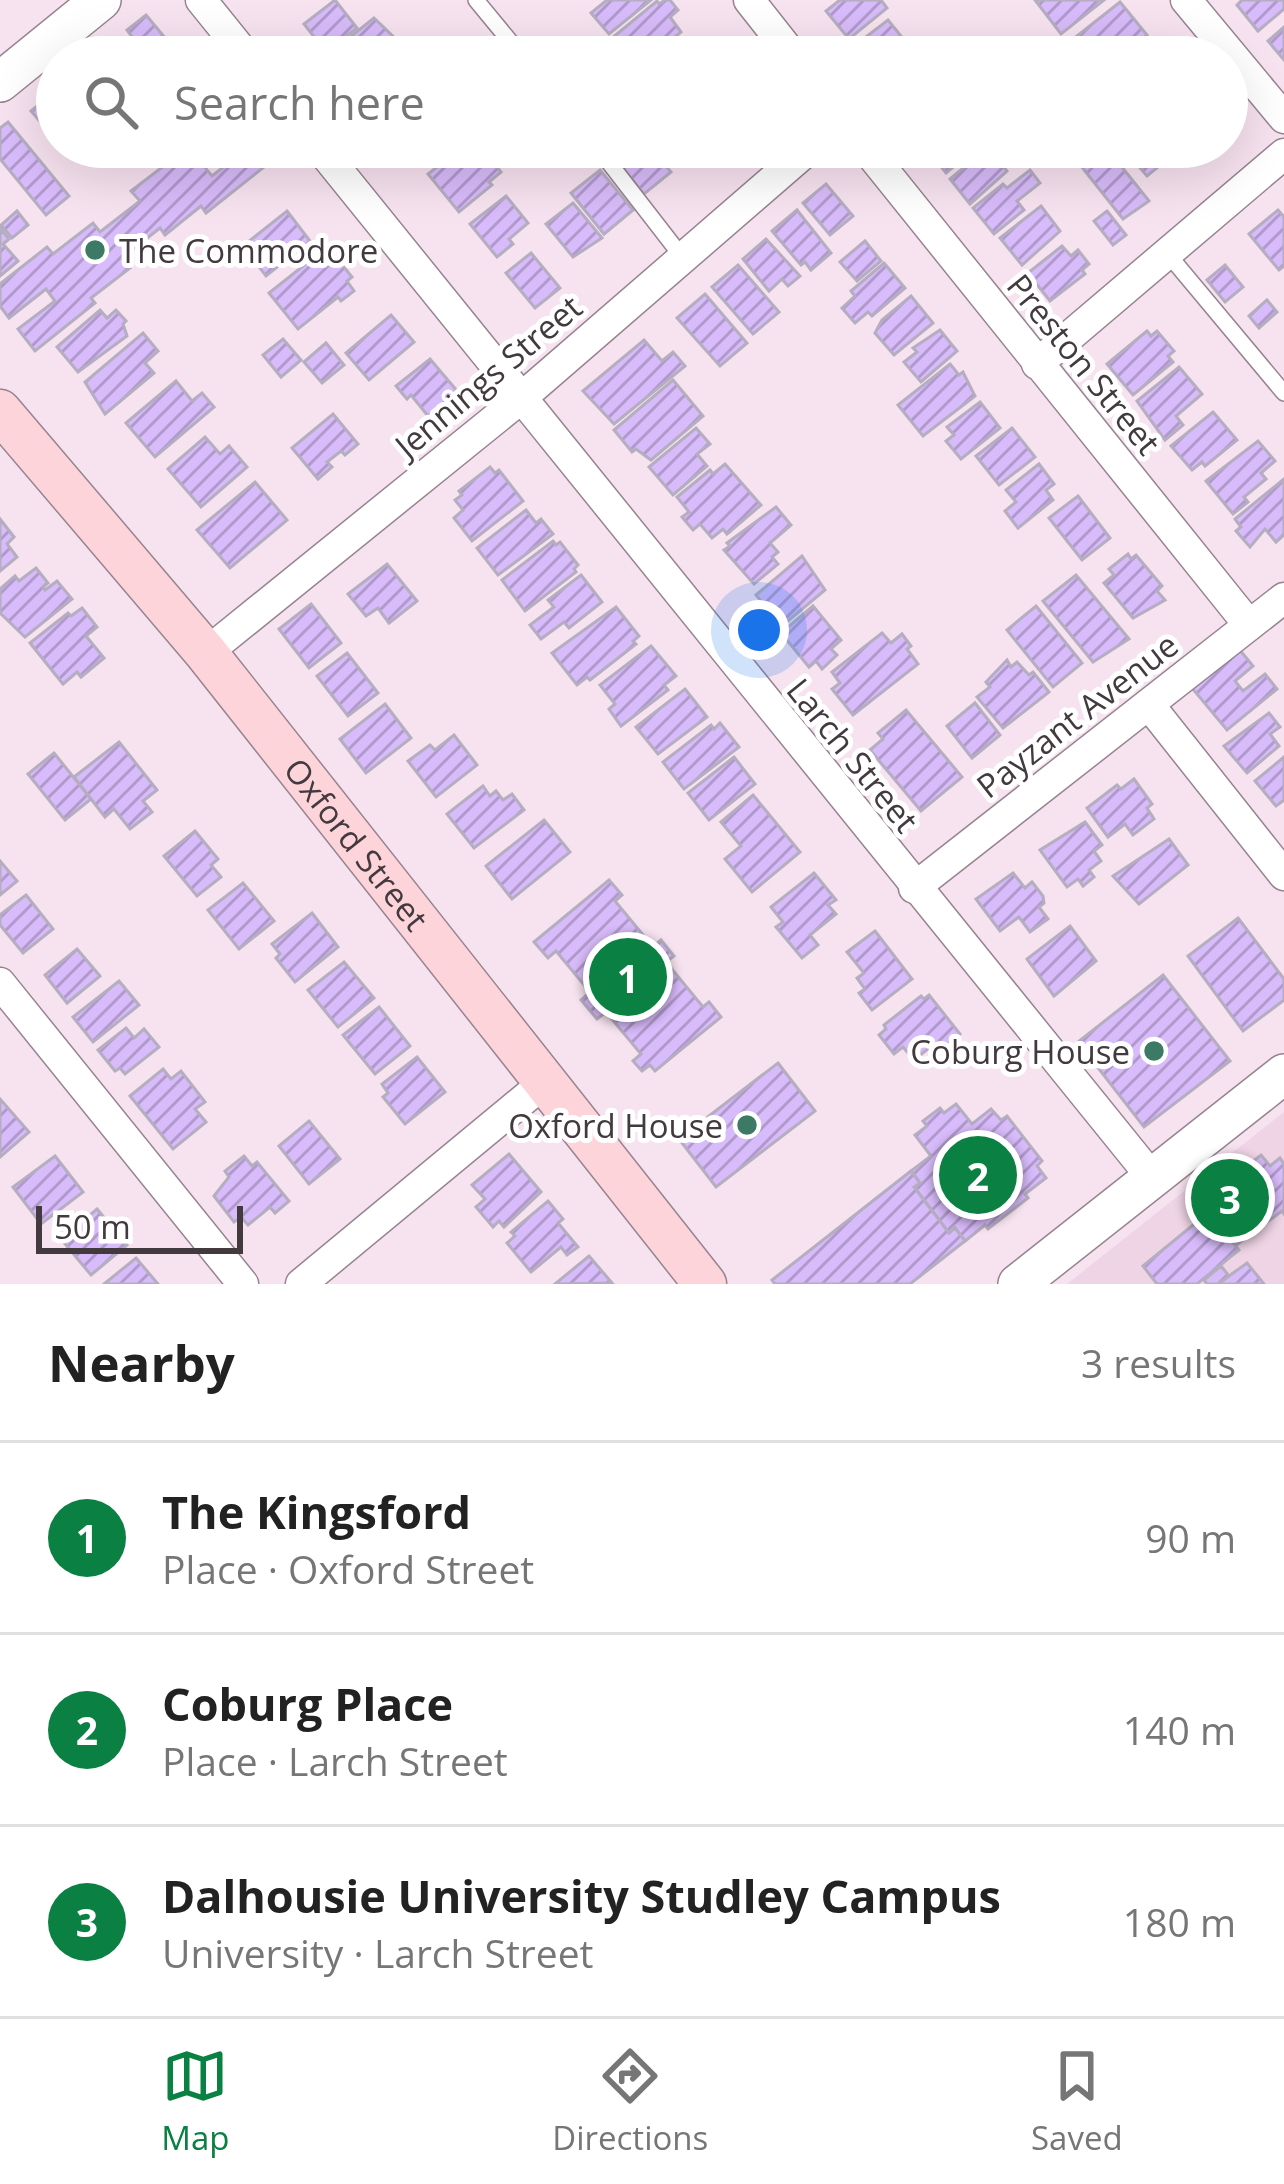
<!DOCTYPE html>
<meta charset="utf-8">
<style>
body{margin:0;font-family:"Open Sans",sans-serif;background:#f2f2f2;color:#222}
.scale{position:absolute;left:36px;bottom:30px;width:207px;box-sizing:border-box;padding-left:12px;border:6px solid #423a3f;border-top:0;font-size:33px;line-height:42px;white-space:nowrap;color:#423a3f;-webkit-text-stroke:9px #fff;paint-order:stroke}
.you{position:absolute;left:759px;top:630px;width:42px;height:42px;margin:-30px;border:9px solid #fff;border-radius:50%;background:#1a73e8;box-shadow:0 0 0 18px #1a73e833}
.badge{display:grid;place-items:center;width:78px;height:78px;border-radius:50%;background:#0b8043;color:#fff;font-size:39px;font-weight:700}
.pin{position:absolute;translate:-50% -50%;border:6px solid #fff;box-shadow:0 3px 12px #0006}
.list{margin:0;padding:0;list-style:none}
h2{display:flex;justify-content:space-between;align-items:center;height:156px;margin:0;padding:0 48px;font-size:51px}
h2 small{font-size:39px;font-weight:400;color:#767676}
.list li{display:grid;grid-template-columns:78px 1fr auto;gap:36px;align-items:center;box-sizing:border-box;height:192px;padding:0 48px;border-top:3px solid #e0e0e0}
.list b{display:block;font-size:45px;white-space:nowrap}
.list p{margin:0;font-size:39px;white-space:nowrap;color:#767676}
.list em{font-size:39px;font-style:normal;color:#767676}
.icon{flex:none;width:66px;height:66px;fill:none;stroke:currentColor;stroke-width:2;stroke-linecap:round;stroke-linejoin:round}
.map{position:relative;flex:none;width:1284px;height:1284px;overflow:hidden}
.search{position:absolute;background:#fff;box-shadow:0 12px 48px #0002;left:36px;right:36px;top:36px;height:132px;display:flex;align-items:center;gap:30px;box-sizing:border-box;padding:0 42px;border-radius:66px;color:#767676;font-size:45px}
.sheet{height:732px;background:#fff}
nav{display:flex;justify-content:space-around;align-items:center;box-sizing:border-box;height:168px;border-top:3px solid #e0e0e0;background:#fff;font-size:33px;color:#767676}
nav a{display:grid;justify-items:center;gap:6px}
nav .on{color:#0b8043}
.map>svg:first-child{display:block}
.built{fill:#efd4e5}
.building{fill:url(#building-hatch);stroke:#b5adc0;stroke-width:3}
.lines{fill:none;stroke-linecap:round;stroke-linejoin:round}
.service-casing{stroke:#968490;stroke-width:18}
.minor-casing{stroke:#968490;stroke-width:33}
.tertiary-casing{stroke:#968490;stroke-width:42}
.secondary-casing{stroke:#968490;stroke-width:45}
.service{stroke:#fff;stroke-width:15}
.minor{stroke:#fff;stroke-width:30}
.tertiary{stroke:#fff;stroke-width:39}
.secondary{stroke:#fdd4da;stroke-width:42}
.poi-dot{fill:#3d7a65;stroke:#fff;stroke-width:4.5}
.labels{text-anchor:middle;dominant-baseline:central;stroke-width:10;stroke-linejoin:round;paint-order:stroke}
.poi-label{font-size:33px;fill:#423a3f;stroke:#fff;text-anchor:end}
.street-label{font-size:33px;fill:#423a3f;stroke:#fff}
</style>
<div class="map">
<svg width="1284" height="1284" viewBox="0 0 1284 1284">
<defs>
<pattern id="building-hatch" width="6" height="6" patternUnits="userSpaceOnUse" patternTransform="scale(3)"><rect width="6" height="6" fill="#d8bbfa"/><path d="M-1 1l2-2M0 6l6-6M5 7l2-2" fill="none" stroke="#b199cc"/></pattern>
</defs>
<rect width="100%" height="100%" fill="#f7e2ef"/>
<path class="built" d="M1284 1112V1284H1067Z"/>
<g class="building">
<path d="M335 0 357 28 326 52 304 24Z"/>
<path d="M607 0H651L609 34 591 13Z"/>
<path d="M665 0H670L678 10 670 17 681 32 651 57H625L612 38 657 1 659 4Z"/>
<path d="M840 0H881L887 8 849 39 826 11Z"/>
<path d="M1035 0H1104L1061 34Z"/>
<path d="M1242 0H1284V9L1258 31 1237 5Z"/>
<path d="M1120 2 1147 35 1119 57H1086L1072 40Z"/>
<path d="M146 15 176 51 168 57H122L117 51 133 38 127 30Z"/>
<path d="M374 18 401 44 385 57H339L345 52 340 45Z"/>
<path d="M888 20 909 46 895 57H863L854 46Z"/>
<path d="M1284 27V60L1268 41Z"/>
<path d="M492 42 505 57H474Z"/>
<path d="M52 94 57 99V141L31 111Z"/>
<path d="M8 122 69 196 46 215 0 159V128Z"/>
<path d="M171 147H213L198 159 212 176 249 147 264 167 206 213 201 206 165 235 160 228 122 258 130 268 91 298 95 303 35 351 18 329 55 301 46 289 9 318 0 306V284L47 247 53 254 93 223 100 232 140 201 131 191 169 162 162 154Z"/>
<path d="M403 147H440L417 165Z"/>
<path d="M606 147H650L671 172 644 194Z"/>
<path d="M656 147H695L671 166Z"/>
<path d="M938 147H978L946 173 930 153Z"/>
<path d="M1106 147 1149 201 1123 219 1081 166Z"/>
<path d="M1122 147H1168L1174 154 1147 176Z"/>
<path d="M461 148 473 162 485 152 501 172 489 182 492 185 459 212 428 174Z"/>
<path d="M984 151 988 157 993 153 1007 171 970 204 950 179Z"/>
<path d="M600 170 633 210 604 234 571 193Z"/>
<path d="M1030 170 1040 183 1017 201 1024 210 994 234 973 208 1003 184 1007 188Z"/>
<path d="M826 184 853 216 830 235 803 203Z"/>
<path d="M506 196 528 223 509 239 513 244 497 257 470 224Z"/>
<path d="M573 203 602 238 573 257 546 224Z"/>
<path d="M1041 206 1060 231 1022 265 1000 238Z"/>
<path d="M797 210 831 253 811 270 805 262 801 265 772 231Z"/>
<path d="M1278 210 1284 217V266L1279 270 1249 234Z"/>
<path d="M17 211 28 225 12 238 1 225Z"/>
<path d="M287 211 310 241 266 276 243 246Z"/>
<path d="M1107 211 1126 235 1113 245 1094 221Z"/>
<path d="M0 228 9 239 3 244 18 261 0 276Z"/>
<path d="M766 239 800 276 788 286 782 279 769 291 743 259Z"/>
<path d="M865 241 881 261 857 281 840 262Z"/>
<path d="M1062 246 1071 256 1078 250 1089 264 1082 270 1085 274 1050 301 1028 273Z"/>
<path d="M322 251 326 256 331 251 352 277 347 281 354 291 341 301 338 297 298 329 269 293Z"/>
<path d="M531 253 560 288 535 308 506 273Z"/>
<path d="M884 263 905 288 872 316 868 312 855 323 842 308 855 296 851 291Z"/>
<path d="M738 265 779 312 753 334 712 287Z"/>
<path d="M1225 265 1243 287 1225 302 1207 280Z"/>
<path d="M705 294 747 343 720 366 677 318Z"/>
<path d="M911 296 933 323 894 355 875 333 882 320Z"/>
<path d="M1267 300 1277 312 1259 328 1249 316Z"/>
<path d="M100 310 107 318 116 310 126 321 123 324 127 336 78 372 57 347Z"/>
<path d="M391 315 414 342 369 380 346 353Z"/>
<path d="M940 330 957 351 921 382 904 362 917 352 913 348Z"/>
<path d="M1147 331 1151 336 1157 331 1174 351 1168 356 1173 362 1133 395 1107 364Z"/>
<path d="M143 333 158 351 145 363 154 373 105 414 85 382Z"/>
<path d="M283 339 301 360 281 377 263 355Z"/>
<path d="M644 340 662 361 673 352 685 366 614 424 583 391Z"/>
<path d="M326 343 344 365 322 383 304 362Z"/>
<path d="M430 359 458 392 428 416 411 395 407 399 396 386Z"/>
<path d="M950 364 959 375 963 372 975 396 923 436 898 405Z"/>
<path d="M1179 367 1202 394 1176 416 1183 425 1165 440 1137 401Z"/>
<path d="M673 380 703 416 651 460 636 449 632 452 614 430Z"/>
<path d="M176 381 192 401 202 393 214 407 155 457 126 423Z"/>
<path d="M980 402 1000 428 961 459 946 441 954 435 947 427Z"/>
<path d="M1213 412 1237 440 1205 466 1202 462 1192 470 1171 446Z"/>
<path d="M333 414 358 444 345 455 341 451 327 462 332 467 318 479 292 448Z"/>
<path d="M696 428 710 444 697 454 707 466 673 495 649 467Z"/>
<path d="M1012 428 1035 457 999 485 976 456Z"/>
<path d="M205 437 220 454 229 446 247 467 201 507 168 469Z"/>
<path d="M1258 441 1275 461 1261 473 1266 479 1244 497 1248 502 1233 514 1206 481Z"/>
<path d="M725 464 761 505 727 534 723 529 712 538 700 524 693 530 682 517 689 512 677 497 710 470 713 474Z"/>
<path d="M1039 464 1054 484 1046 490 1053 500 1018 528 1005 511 1016 502 1006 490Z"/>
<path d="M490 467 495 473 499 470 523 501 472 541 454 518 463 510 455 500 462 495 459 491Z"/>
<path d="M1284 479V535L1276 542 1265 529 1250 547 1236 531 1241 527 1235 519Z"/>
<path d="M255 482 287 520 230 568 197 530Z"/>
<path d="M1078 496 1110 538 1082 560 1049 518Z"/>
<path d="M776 507 791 525 770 543 778 552 772 557 778 564 754 584 724 550 730 546 727 543Z"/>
<path d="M526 510 536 523 541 519 553 534 498 575 477 548Z"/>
<path d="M0 519 14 537 7 544 17 557 0 571Z"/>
<path d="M553 541 556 545 560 542 578 565 574 569 576 572 525 611 502 580Z"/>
<path d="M1128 554 1131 559 1136 555 1162 586 1157 591 1165 600 1133 618 1104 583 1114 575 1109 569Z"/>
<path d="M802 556 825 590 782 626 756 595Z"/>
<path d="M387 564 417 601 389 623 378 608 366 616 348 594Z"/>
<path d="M36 568 48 583 43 587 45 590 57 581 72 599 25 637 0 613V589L15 576 19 581Z"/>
<path d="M581 575 602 602 569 628 564 622 541 639 530 625 554 607 548 600Z"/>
<path d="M1076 575 1129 639 1093 662 1043 601Z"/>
<path d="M311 604 341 643 309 668 279 629Z"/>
<path d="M813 606 841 640 831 649 837 655 822 669 816 661 809 667 781 633Z"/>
<path d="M1036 606 1082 663 1053 687 1007 630Z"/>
<path d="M616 607 639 636 633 641 636 644 590 680 587 677 577 685 552 653Z"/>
<path d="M82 608 97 627 86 636 104 658 81 677 77 672 63 684 30 643 68 613 71 616Z"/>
<path d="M882 633 891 643 902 634 911 646 907 649 918 664 853 715 832 689 840 683 832 672Z"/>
<path d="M651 646 676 676 664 685 668 690 621 726 609 709 615 704 600 685Z"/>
<path d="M1239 649 1253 666 1235 681 1243 691 1265 674 1277 689 1227 730 1192 688Z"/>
<path d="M347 653 378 693 348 716 317 676Z"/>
<path d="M1007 660 1011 667 1017 662 1029 675 1033 672 1049 692 1003 728 977 697 990 687 986 682Z"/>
<path d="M685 689 707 717 658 754 636 727Z"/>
<path d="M975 703 1000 735 972 758 947 726Z"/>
<path d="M385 704 411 738 366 773 340 739Z"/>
<path d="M906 710 962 777 921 811 870 750 883 739 878 733Z"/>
<path d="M1269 713 1280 727 1270 734 1279 746 1247 773 1224 746Z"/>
<path d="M720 723 739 747 684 789 663 762 711 725 714 729Z"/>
<path d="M454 735 477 765 436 797 408 761 430 745 435 750Z"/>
<path d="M119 742 157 790 143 801 152 812 130 829 114 809 105 817 74 777Z"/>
<path d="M54 753 91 799 65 820 28 774Z"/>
<path d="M734 757 755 784 709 820 688 793Z"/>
<path d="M1284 757V800L1276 806 1255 781Z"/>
<path d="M1134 779 1152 804 1147 808 1154 819 1133 835 1125 824 1108 837 1087 808 1117 785 1121 789Z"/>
<path d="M483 786 490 796 496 791 503 800 512 794 524 810 474 848 447 814Z"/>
<path d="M753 795 800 852 752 892 725 859 741 846 721 822Z"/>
<path d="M544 820 570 852 512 899 486 866Z"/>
<path d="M1085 822 1102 845 1094 851 1101 861 1089 870 1094 877 1083 886 1078 879 1067 887 1040 850Z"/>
<path d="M195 831 218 859 211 865 221 877 197 896 164 856Z"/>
<path d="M1169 839 1188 865 1139 904 1113 876Z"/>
<path d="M0 861 17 881 0 895Z"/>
<path d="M814 873 836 900 828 905 836 914 810 935 818 945 802 958 776 927 783 922 771 907Z"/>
<path d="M1013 873 1025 888 1032 882 1043 896 1044 903 1039 907 1048 919 1030 932 1019 917 1000 931 976 899Z"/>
<path d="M609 880 622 895 615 901 653 947 661 940 674 956 666 962 703 1007 709 1002 721 1017 655 1071 650 1065 642 1071 633 1061 641 1054 606 1012 597 1019 581 1000 590 992 556 951 548 958 534 942Z"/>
<path d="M243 883 274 921 239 949 208 910Z"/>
<path d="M26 895 53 929 23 953 0 925V915Z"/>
<path d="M312 913 338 947 295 982 276 958 280 954 272 944Z"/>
<path d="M1238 918 1284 979V1000L1243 1031 1188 956Z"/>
<path d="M1070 926 1096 961 1054 996 1027 959Z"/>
<path d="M875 931 912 979 872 1010 859 993 865 989 857 978 864 973 847 952Z"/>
<path d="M77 949 100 976 67 1003 45 975Z"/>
<path d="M344 962 374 998 338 1027 308 990Z"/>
<path d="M1163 975 1230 1061 1144 1127 1078 1042Z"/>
<path d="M119 981 139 1005 93 1042 73 1017Z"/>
<path d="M929 995 960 1034 933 1055 929 1048 914 1060 903 1047 894 1054 879 1035 886 1029 884 1025 921 996 924 999Z"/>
<path d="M379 1007 410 1046 375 1074 343 1035Z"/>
<path d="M126 1028 134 1038 144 1029 159 1047 125 1074 120 1068 115 1071 98 1050Z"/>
<path d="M417 1057 445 1092 405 1124 383 1097 388 1093 382 1084Z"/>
<path d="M778 1063 815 1111 716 1187 679 1139Z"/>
<path d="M163 1069 171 1079 181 1071 205 1102 195 1109 206 1122 173 1149 130 1096Z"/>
<path d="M0 1099 29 1132 0 1157Z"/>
<path d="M956 1104 972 1124 991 1109 1001 1120 1007 1116 1042 1161 1037 1166 1046 1178 1025 1194 1028 1198 988 1229 985 1225 965 1241 955 1228 949 1233 914 1187 920 1183 911 1171 931 1156 915 1135 927 1126 923 1121 940 1108 944 1113Z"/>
<path d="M309 1121 340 1159 309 1184 279 1146Z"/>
<path d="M509 1154 541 1192 504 1227 499 1221 493 1227 476 1207 485 1199 472 1185Z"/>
<path d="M1261 1155 1270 1166 1280 1158 1284 1164V1214L1282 1211 1235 1246 1209 1213 1256 1176 1247 1166Z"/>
<path d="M55 1156 83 1192 41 1224 13 1187Z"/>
<path d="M244 1156 252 1166 257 1162 289 1201 275 1213 270 1207 248 1225 241 1217 234 1222 214 1196 229 1177 225 1171Z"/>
<path d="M911 1171 920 1183 914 1187 949 1233 955 1228 965 1241 910 1284H775L772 1280Z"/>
<path d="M548 1201 563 1219 558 1223 578 1247 567 1255 561 1247 531 1272 507 1243 515 1236 511 1232Z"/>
<path d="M97 1209 127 1245 91 1275 61 1239Z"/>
<path d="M1209 1212 1239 1250 1197 1284H1157L1143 1266Z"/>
<path d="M589 1256 612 1283 555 1284Z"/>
<path d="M136 1258 158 1284H104Z"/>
<path d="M1247 1263 1264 1284H1218L1229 1276Z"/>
<path d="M1221 1266 1229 1276 1218 1284H1207L1204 1280Z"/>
</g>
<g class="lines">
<defs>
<g id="service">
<path d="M476 0 523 57"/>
<path d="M597 147 683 258"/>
<path d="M1167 253 1284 393"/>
</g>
<g id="minor">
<path d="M201 0 247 57"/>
<path d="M749 0 794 57"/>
<path d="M1186 0 1284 118"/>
<path d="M319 147 1154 1180"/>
<path d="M865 147 1249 625"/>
<path d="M1037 364 1284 154"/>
<path d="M206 653 520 399 811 147"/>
<path d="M1150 706 1284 875"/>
<path d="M914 888 1284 598"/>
<path d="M0 983 243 1284"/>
<path d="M301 1284 545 1082"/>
</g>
<g id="tertiary">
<path d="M0 82 101 0"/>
<path d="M1018 1284 1284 1074"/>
</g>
<g id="secondary">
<path id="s1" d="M0 411 206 653 705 1284"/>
</g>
</defs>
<use href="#service" class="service-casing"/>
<use href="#minor" class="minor-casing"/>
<use href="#tertiary" class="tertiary-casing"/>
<use href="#secondary" class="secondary-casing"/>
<use href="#service" class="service"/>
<use href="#minor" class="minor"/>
<use href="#tertiary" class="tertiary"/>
<use href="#secondary" class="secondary"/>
</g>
<g class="poi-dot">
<circle cx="95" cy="250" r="12"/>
<circle cx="1154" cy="1051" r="12"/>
<circle cx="747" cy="1125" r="12"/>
</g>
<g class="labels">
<g class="poi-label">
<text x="119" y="250" text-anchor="start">The Commodore</text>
<text x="1130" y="1051">Coburg House</text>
<text x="723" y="1125">Oxford House</text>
</g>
<g class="street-label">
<text transform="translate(1084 364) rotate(51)">Preston Street</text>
<text transform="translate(488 376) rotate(-40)">Jennings Street</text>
<text transform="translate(1077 715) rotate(-38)">Payzant Avenue</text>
<text transform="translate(853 755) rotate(51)">Larch Street</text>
<text stroke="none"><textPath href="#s1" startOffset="561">Oxford Street</textPath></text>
</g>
</g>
</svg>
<div class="scale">50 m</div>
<div class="you"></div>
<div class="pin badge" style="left:628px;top:977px">1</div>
<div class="pin badge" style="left:978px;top:1175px">2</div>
<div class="pin badge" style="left:1230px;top:1198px">3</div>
<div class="search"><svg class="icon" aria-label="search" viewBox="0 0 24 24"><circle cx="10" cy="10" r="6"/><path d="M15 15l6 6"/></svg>Search here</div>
</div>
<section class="sheet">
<h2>Nearby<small>3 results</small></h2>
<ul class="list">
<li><span class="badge">1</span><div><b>The Kingsford</b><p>Place · Oxford Street</p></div><em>90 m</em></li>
<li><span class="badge">2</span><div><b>Coburg Place</b><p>Place · Larch Street</p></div><em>140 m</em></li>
<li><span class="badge">3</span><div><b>Dalhousie University Studley Campus</b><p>University · Larch Street</p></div><em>180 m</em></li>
</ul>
</section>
<nav>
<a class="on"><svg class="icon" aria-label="map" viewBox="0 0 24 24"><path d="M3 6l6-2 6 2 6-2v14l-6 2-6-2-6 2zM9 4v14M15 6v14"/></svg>Map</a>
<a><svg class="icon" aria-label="directions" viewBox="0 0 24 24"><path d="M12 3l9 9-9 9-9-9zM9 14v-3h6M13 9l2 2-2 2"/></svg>Directions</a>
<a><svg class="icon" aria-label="saved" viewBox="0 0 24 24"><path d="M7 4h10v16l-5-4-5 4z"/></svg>Saved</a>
</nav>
